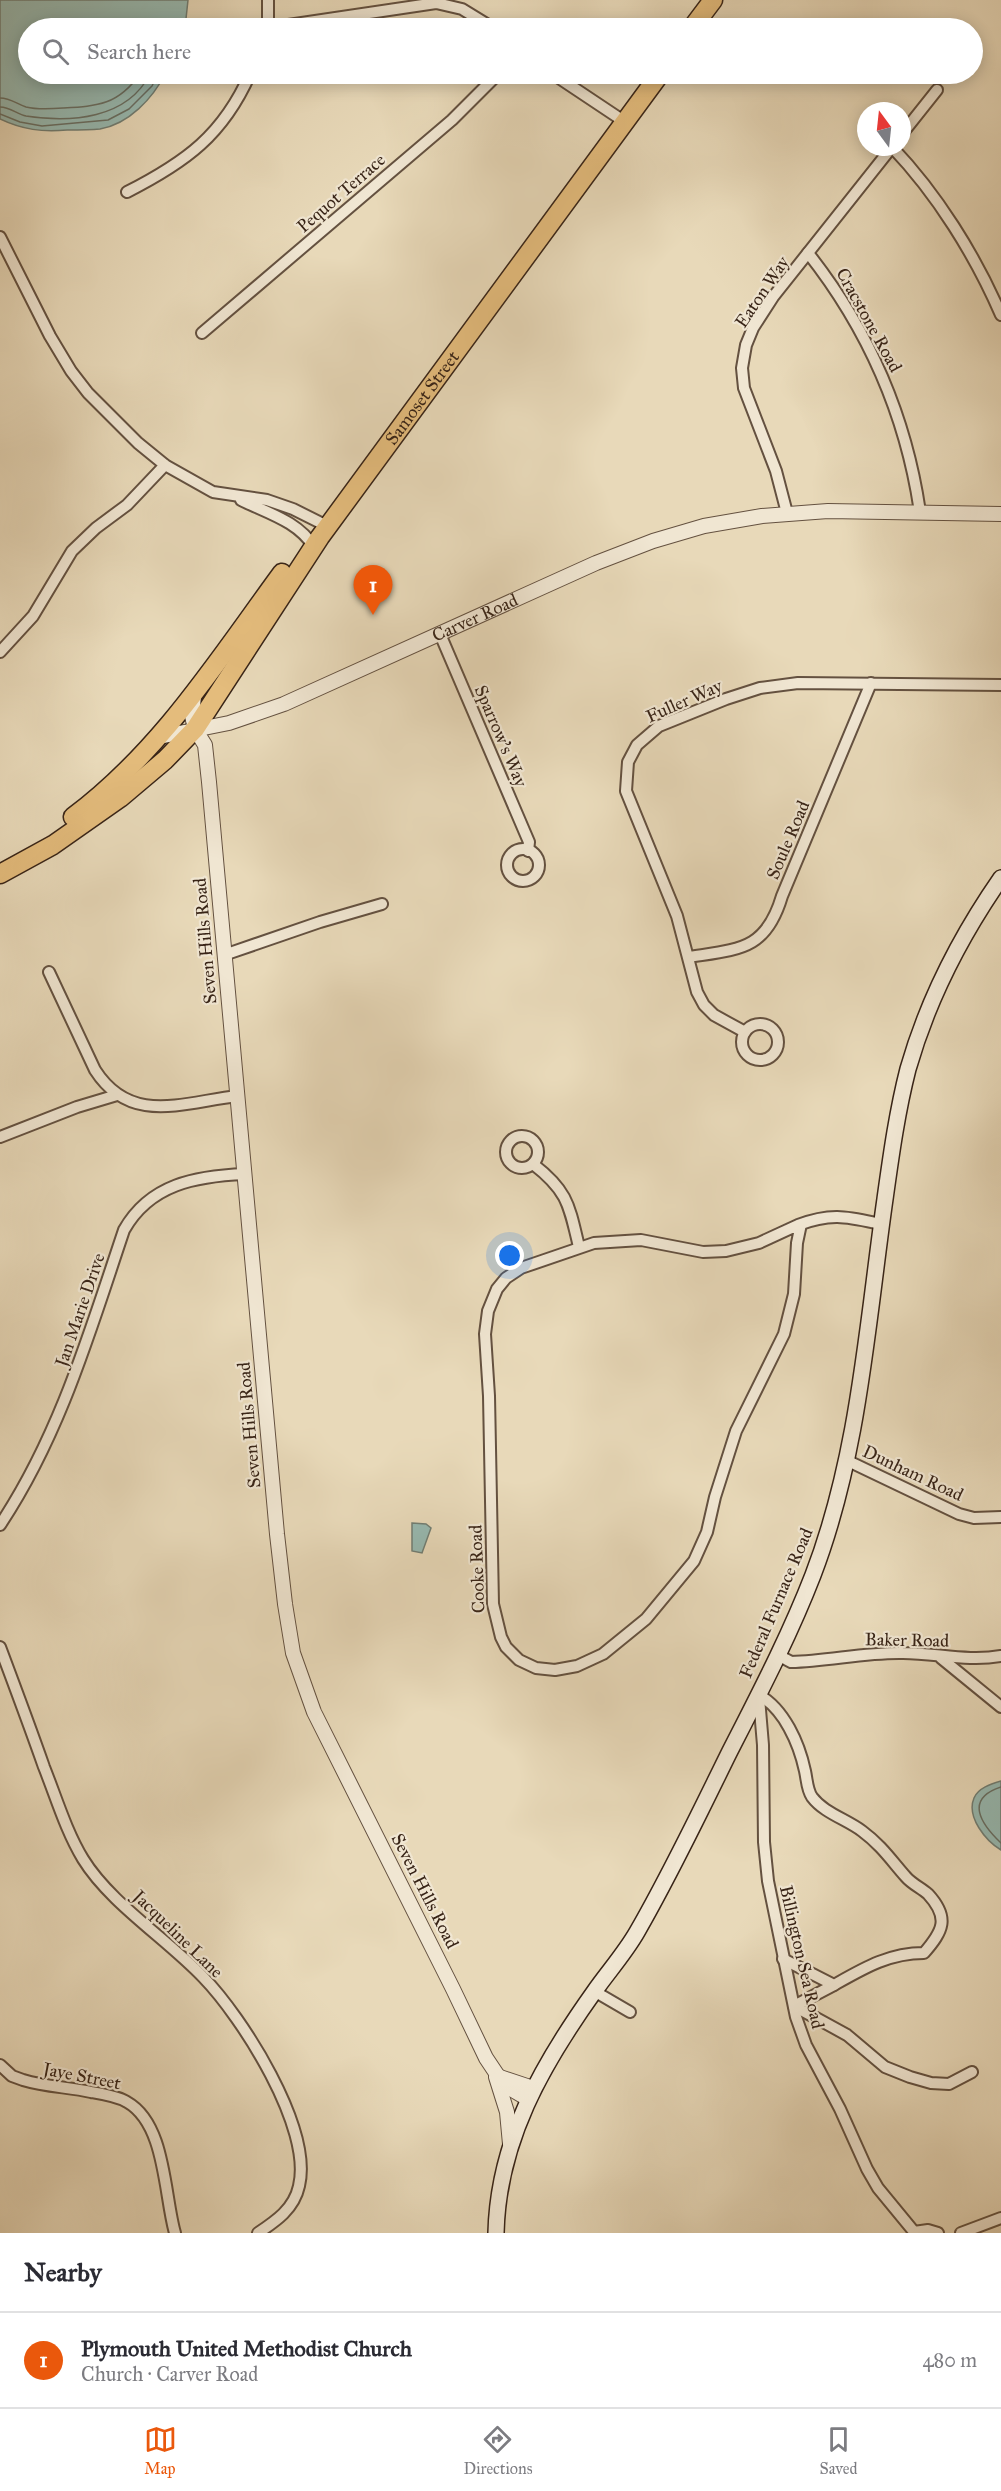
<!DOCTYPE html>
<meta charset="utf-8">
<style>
body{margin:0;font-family:"IM FELL Great Primer",serif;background:#f2f2f3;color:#2b2b33}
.compass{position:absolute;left:857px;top:102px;width:54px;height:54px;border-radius:50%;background:#fff;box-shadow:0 3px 15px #0003;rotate:345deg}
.you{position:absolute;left:510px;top:1256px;width:21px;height:21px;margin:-15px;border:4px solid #fff;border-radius:50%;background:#1a73e8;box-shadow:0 0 0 9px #1a73e833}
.badge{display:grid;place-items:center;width:39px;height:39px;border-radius:50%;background:#ea580c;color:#fff;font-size:20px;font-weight:700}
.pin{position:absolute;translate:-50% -50px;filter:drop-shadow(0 2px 3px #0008)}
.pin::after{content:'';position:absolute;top:32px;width:21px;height:18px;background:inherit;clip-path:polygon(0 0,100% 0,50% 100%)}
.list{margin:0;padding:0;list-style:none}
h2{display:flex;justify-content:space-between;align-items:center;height:78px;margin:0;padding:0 24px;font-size:26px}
h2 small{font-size:20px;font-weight:400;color:#7c7c81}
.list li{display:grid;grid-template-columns:39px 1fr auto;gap:18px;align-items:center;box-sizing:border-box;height:96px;padding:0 24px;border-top:2px solid #e1e1e2}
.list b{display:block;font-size:22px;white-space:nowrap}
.list p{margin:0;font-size:20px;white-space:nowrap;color:#7c7c81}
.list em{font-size:20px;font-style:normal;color:#7c7c81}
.icon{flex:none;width:33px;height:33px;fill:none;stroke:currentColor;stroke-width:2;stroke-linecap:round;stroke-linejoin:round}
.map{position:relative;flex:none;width:1001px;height:2233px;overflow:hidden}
.search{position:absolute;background:#fff;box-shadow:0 3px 15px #0003;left:18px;right:18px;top:18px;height:66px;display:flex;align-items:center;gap:15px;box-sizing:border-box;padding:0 21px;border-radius:33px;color:#7c7c81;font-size:22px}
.sheet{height:174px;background:#fff}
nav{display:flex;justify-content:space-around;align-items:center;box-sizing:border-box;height:84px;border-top:2px solid #e1e1e2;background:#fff;font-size:16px;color:#7c7c81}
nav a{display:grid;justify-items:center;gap:3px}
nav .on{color:#ea580c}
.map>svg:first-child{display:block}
.water{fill:#97bab2;stroke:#717e74;stroke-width:1.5}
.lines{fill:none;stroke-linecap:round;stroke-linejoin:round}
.shore{stroke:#686f64;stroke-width:1.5}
.minor-casing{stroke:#645140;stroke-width:14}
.tertiary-casing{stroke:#645140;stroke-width:16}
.secondary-casing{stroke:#382417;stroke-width:18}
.trunk-casing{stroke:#382417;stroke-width:21}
.minor{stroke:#f0e6d2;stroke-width:10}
.tertiary{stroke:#f0e6d2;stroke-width:14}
.secondary{stroke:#f0e6d2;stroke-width:15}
.trunk{stroke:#e4bc7c;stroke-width:18}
.labels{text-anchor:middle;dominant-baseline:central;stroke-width:4.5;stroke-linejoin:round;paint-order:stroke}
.street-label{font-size:18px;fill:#382417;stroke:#f0e6d2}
</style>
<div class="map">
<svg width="1001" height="2233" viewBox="0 0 1001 2233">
<rect width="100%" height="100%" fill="#e8d9b9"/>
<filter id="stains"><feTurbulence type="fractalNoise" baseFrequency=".00333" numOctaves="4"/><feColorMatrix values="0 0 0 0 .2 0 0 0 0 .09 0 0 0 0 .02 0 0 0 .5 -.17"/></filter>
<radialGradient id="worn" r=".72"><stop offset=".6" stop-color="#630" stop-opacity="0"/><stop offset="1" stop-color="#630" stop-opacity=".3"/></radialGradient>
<g class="water">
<path d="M0 0H188L185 28H28V74H165C153 98 129 124 100 129 89 130 78 130 67 130 42 132 23 130 0 119Z"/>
<path d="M412 1523 426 1524 431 1528 422 1553 412 1551Z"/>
<path d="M1001 1781V1850C986 1841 966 1817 974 1798 978 1788 991 1784 1001 1781Z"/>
</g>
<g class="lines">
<g class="shore">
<path d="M0 98C10 98 17 104 26 107 38 110 51 109 63 108 98 106 118 105 140 74"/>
<path d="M0 107C10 107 17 114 26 116 71 123 127 119 150 74"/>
<path d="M0 114 20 122 42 126 108 120 129 109 152 86 158 74"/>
<path d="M1001 1787C964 1799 981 1824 1001 1843"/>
</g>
<defs>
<g id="minor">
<path d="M268 28 436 3 462 9 493 28"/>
<path d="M268 28V0"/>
<path d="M553 74 625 122"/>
<path d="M902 134 937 90"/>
<path d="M892 147C937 194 975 255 1001 315"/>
<path d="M127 192C186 162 223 135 250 74"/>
<path d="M0 237 50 336 71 371 88 393 138 443 165 465 213 492 267 500 293 509 329 527"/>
<path d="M808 253C868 329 906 416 920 512"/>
<path d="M202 333 452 120 498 74"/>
<path d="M241 500C267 513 298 521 314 547"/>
<path d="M787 513 776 471 744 388 742 368 746 345 753 328 773 297 892 147"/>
<path d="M440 634 529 842 528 851"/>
<path d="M0 652 33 616 72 551 96 528 127 505 165 465"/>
<circle cx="523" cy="865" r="16"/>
<path d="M224 955 320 922 382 904"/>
<path d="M689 957C740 949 766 950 782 896L871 683"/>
<path d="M49 972 95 1070C131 1126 183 1102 238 1096"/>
<circle cx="760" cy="1042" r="18"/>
<path d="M745 1032 714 1015 704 1005 697 992 677 916 626 791 628 762 637 745 659 726 726 699 760 688 798 683 1001 685"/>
<circle cx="522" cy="1152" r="16"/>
<path d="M0 1137 77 1107 117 1095"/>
<path d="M533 1164C568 1191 569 1205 579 1247"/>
<path d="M801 1224 797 1243 794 1294 784 1334 736 1431 715 1497 707 1532 694 1561 646 1619 603 1654 577 1666 555 1670 536 1668 519 1660 506 1647 501 1637 493 1604 489 1396 485 1334 488 1311 497 1289 506 1278 521 1268 594 1243 641 1240 703 1252 726 1251 759 1243 798 1225C832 1212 848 1217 881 1224"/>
<path d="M846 1460 959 1514 974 1518 1001 1517"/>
<path d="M0 1525C60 1435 90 1331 124 1230 150 1184 196 1176 245 1174"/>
<path d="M0 1647C15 1687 30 1727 44 1767 56 1797 66 1831 83 1859 110 1903 167 1939 203 1977 242 2017 313 2128 299 2186 294 2209 276 2221 258 2233"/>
<path d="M778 1655 791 1662C829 1661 866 1652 903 1653 936 1653 968 1662 1001 1656"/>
<path d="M941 1658 1001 1707"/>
<path d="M759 1695C784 1709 799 1743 805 1771 807 1780 807 1790 812 1797 824 1813 846 1819 862 1831 881 1845 891 1860 906 1877 912 1884 921 1888 928 1894 950 1918 943 1931 924 1953 889 1953 864 1968 834 1985L783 1959"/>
<path d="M759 1698 763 1745 764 1842 768 1881 796 2017 806 2045 840 2109 867 2169 878 2188 915 2233"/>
<path d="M834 1985 794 2006 847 2035 885 2067 910 2077 931 2083 949 2084 972 2072"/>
<path d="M594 1991 630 2012"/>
<path d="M0 2065 12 2076 23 2080C46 2087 69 2087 91 2092 103 2094 117 2096 127 2102 166 2124 164 2195 175 2233"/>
<path d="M914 2232 928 2230 938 2233"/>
<path d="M961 2233 1001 2218"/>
</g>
<g id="tertiary">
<path d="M194 696 192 716 195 729 205 745 209 782 277 1534 285 1604 293 1653 314 1712 453 1989 486 2058 504 2085 528 2099"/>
<path id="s1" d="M159 737 229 723 284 704 596 563 653 541 704 526 762 516 828 511 1001 514"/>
<path d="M496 2077 507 2112 510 2144"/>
<path d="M500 2077 533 2088"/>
</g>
<path id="secondary" d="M496 2233C498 2141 542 2065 594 1992 608 1972 625 1953 637 1932 670 1875 699 1814 728 1755 758 1696 789 1637 813 1575 859 1455 867 1325 885 1199 891 1156 897 1112 908 1069 928 999 960 937 1001 878"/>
<g id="trunk">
<path d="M692 28 713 0"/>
<path d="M73 817C161 751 218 660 282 573"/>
<path id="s2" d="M0 874 53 845 120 798 165 760 195 729 320 537 660 74"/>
</g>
</defs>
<use href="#minor" class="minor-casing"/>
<use href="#tertiary" class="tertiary-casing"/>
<use href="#secondary" class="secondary-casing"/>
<use href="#trunk" class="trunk-casing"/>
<use href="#minor" class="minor"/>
<use href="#tertiary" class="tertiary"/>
<use href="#secondary" class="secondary"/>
<use href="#trunk" class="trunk"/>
</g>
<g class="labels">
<g class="street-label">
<text transform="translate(341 193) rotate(-41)">Pequot Terrace</text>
<text transform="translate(762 292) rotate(-56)">Eaton Way</text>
<text transform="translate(869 320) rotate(61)">Cracstone Road</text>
<text stroke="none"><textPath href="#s2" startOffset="646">Samoset Street</textPath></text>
<text stroke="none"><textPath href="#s1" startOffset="339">Carver Road</textPath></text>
<text transform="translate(684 701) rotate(-24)">Fuller Way</text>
<text transform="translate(501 736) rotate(67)">Sparrow's Way</text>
<text transform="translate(788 840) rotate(-67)">Soule Road</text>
<text transform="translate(205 941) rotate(-95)">Seven Hills Road</text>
<text transform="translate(80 1310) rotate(-71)">Jan Marie Drive</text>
<text transform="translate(249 1425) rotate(-95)">Seven Hills Road</text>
<text transform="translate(913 1473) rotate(25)">Dunham Road</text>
<text transform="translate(477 1569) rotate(-92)">Cooke Road</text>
<text transform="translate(776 1603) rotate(-67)">Federal Furnace Road</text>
<text transform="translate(907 1640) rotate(1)">Baker Road</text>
<text transform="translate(425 1891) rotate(63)">Seven Hills Road</text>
<text transform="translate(178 1934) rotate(44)">Jacqueline Lane</text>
<text transform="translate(802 1957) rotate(77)">Billington Sea Road</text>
<text transform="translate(82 2076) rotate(11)">Jaye Street</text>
</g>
</g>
<rect width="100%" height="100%" filter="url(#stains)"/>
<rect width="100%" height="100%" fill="url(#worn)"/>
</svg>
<svg class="compass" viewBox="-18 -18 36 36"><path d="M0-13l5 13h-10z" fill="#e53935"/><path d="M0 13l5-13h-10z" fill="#7c7c81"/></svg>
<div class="you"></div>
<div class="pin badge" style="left:373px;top:615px">1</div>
<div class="search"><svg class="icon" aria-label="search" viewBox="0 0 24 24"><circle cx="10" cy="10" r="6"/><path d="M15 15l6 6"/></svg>Search here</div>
</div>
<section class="sheet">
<h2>Nearby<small></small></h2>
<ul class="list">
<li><span class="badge">1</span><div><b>Plymouth United Methodist Church</b><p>Church · Carver Road</p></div><em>480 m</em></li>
</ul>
</section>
<nav>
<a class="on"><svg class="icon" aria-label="map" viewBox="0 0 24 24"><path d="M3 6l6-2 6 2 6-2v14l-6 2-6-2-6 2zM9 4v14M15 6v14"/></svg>Map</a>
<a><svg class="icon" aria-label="directions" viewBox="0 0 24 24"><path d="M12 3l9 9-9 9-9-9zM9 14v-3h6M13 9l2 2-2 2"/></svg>Directions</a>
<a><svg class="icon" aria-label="saved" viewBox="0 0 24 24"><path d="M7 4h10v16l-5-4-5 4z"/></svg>Saved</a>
</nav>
